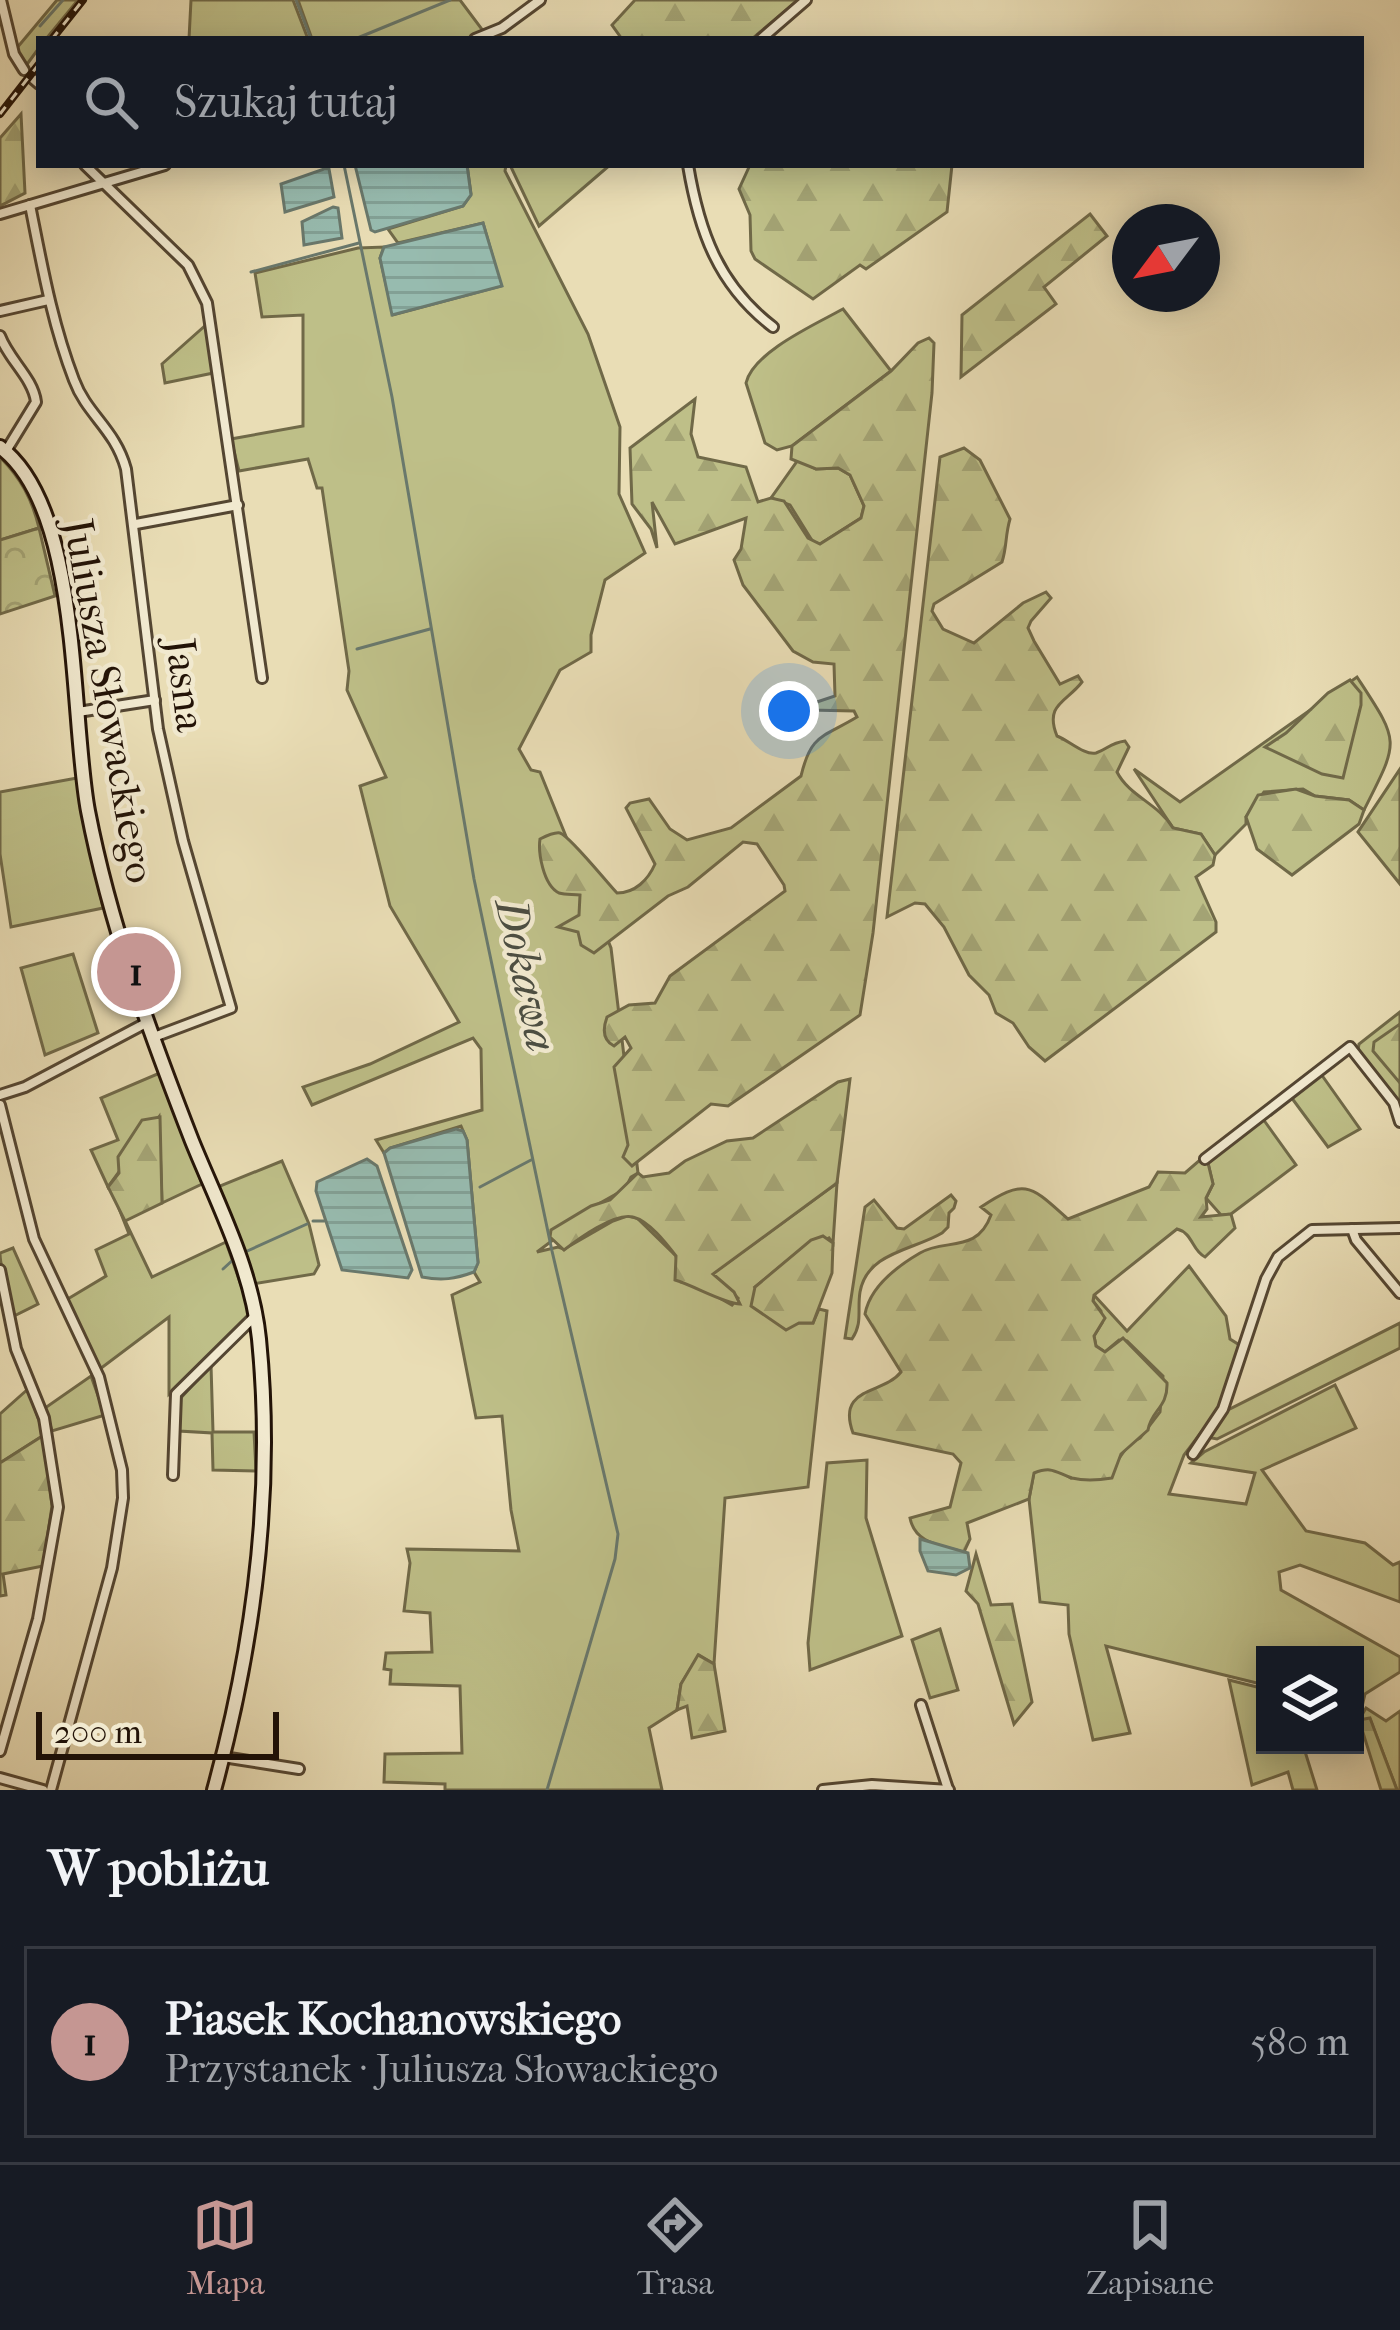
<!DOCTYPE html>
<html lang="pl">
<meta charset="utf-8">
<style>
body{margin:0;font-family:"IM FELL French Canon",serif;background:#242831;color:#f1f3f6}
.controls{position:absolute;right:36px;bottom:36px;display:grid;overflow:hidden;border-radius:0px;box-shadow:0 6px 30px #0003}
.controls button{width:108px;height:108px;display:grid;place-items:center;padding:0;border:0;border-bottom:3px solid #363941;background:#171b24;color:#f1f3f6;font:60px sans-serif}
.compass{position:absolute;left:1112px;top:204px;width:108px;height:108px;border-radius:50%;background:#171b24;box-shadow:0 6px 30px #0003;rotate:238deg}
.scale{position:absolute;left:36px;bottom:30px;width:243px;box-sizing:border-box;padding-left:12px;border:6px solid #231307;border-top:0;font-size:33px;line-height:42px;white-space:nowrap;color:#231307;-webkit-text-stroke:9px #f1e9cf;paint-order:stroke}
.you{position:absolute;left:789px;top:711px;width:42px;height:42px;margin:-30px;border:9px solid #fff;border-radius:50%;background:#1a73e8;box-shadow:0 0 0 18px #1a73e833}
.badge{display:grid;place-items:center;width:78px;height:78px;border-radius:50%;background:#c59692;color:#111;font-size:39px;font-weight:700}
.pin{position:absolute;translate:-50% -50%;border:6px solid #fff;box-shadow:0 3px 12px #0006}
.list{margin:0;padding:0;list-style:none}
h2{display:flex;justify-content:space-between;align-items:center;height:156px;margin:0;padding:0 48px;font-size:51px}
h2 small{font-size:39px;font-weight:400;color:#9ea1a6}
.list li{display:grid;grid-template-columns:78px 1fr auto;gap:36px;align-items:center;box-sizing:border-box;height:192px;margin:0 24px 24px;padding:0 24px;border:3px solid #363941;border-radius:0px}
.list b{display:block;font-size:45px;white-space:nowrap}
.list p{margin:0;font-size:39px;white-space:nowrap;color:#9ea1a6}
.list em{font-size:39px;font-style:normal;color:#9ea1a6}
.icon{flex:none;width:66px;height:66px;fill:none;stroke:currentColor;stroke-width:2;stroke-linecap:round;stroke-linejoin:round}
.map{position:relative;flex:none;width:1400px;height:1790px;overflow:hidden}
.search{position:absolute;background:#171b24;box-shadow:0 6px 30px #0003;left:36px;right:36px;top:36px;height:132px;display:flex;align-items:center;gap:30px;box-sizing:border-box;padding:0 42px;border-radius:0px;color:#9ea1a6;font-size:45px}
.sheet{height:372px;background:#171b24}
nav{display:flex;justify-content:space-around;align-items:center;box-sizing:border-box;height:168px;border-top:3px solid #363941;background:#171b24;font-size:33px;color:#9ea1a6}
nav a{display:grid;justify-items:center;gap:6px}
nav .on{color:#c59692}
.map>svg:first-child{display:block}
.green{fill:#bebf88;stroke:#706948;stroke-width:3}
.forest{fill:url(#forest-firs);stroke:#706948;stroke-width:3}
.park{fill:url(#park-crowns);stroke:#706948;stroke-width:3}
.water{fill:url(#water-rules);stroke:#69786c;stroke-width:3}
.lines{fill:none;stroke-linecap:round;stroke-linejoin:round}
.stream{stroke:#69786c;stroke-width:3}
.street-casing{stroke:#544632;stroke-width:14}
.secondary-casing{stroke:#231307;stroke-width:18}
.street{stroke:#f1e9cf;stroke-width:8}
.secondary{stroke:#f1e9cf;stroke-width:12}
.rail-casing{stroke:#231307;stroke-width:8}
.rail{stroke:#f1e9cf;stroke-width:3;stroke-dasharray:9;stroke-linecap:butt}
.labels{text-anchor:middle;dominant-baseline:central;stroke-width:9;stroke-linejoin:round;paint-order:stroke}
.street-label{font-size:42px;fill:#231307;stroke:#f1e9cf}
.water-label{font-size:45px;font-style:italic;fill:#4c4e42;stroke:#f1e9cf}
</style>
<div class="map">
<svg width="1400" height="1790" viewBox="0 0 1400 1790">
<defs>
<pattern id="forest-firs" width="22" height="20" patternUnits="userSpaceOnUse" patternTransform="scale(3)"><rect width="22" height="20" fill="#bebf88"/><path d="M5 1l3.5 6h-7zM16 11l3.5 6h-7z" fill="#a3a374"/></pattern>
<pattern id="park-crowns" width="20" height="18" patternUnits="userSpaceOnUse" patternTransform="scale(3)"><rect width="20" height="18" fill="#bebf88"/><path d="M2 6a3 3 0 1 1 6 0M12 15a3 3 0 1 1 6 0" fill="none" stroke="#a3a374"/></pattern>
<pattern id="water-rules" width="6" height="5" patternUnits="userSpaceOnUse" patternTransform="scale(3)"><rect width="6" height="5" fill="#97bbaf"/><path d="M0 2.5h6" fill="none" stroke="#82a095"/></pattern>
</defs>
<rect width="100%" height="100%" fill="#e9ddb5"/>
<filter id="stains"><feTurbulence type="fractalNoise" baseFrequency=".00167" numOctaves="4"/><feColorMatrix values="0 0 0 0 .2 0 0 0 0 .09 0 0 0 0 .02 0 0 0 .5 -.17"/></filter>
<radialGradient id="worn" r=".72"><stop offset=".6" stop-color="#630" stop-opacity="0"/><stop offset="1" stop-color="#630" stop-opacity=".3"/></radialGradient>
<g class="green">
<path d="M57 0H78L46 39H39V48L25 67 17 60 16 49Z"/>
<path d="M191 0H293L308 39H189Z"/>
<path d="M298 0H460L484 32 467 39H312Z"/>
<path d="M467 165H506L505 171 588 334 620 427 619 494 645 553 605 580 591 635V652L560 670 519 749 531 770 540 772 611 948 638 1173 631 1177 625 1189 552 1230 553 1240 537 1252 558 1247 564 1249 613 1221 627 1216 637 1218 676 1256 681 1282 695 1284 732 1305 738 1298 712 1274 837 1183 833 1243 829 1238 787 1261 755 1287 799 1323H813L819 1309 827 1311 808 1487 725 1498 714 1664 699 1655 681 1684 677 1710 649 1728 662 1790H445V1784L384 1782 385 1754 462 1753 460 1686 390 1684 391 1670 384 1669 386 1653 432 1652 430 1613 404 1611 410 1563 407 1549 519 1551 511 1510 502 1416 476 1418 452 1295 480 1282 474 1272 478 1262 467 1140 461 1126 390 1148 384 1153 376 1140 482 1110 481 1049 473 1038 312 1105 303 1087 370 1064 459 1022 390 906 360 786 386 777 347 690 349 671 322 488H317L308 459 239 471 231 439 303 426V315L262 317 255 273 358 248 384 247 380 258 393 315 501 286 483 223 398 243 388 229 463 206 471 194Z"/>
<path d="M510 165H610L539 226Z"/>
<path d="M843 309 891 371 792 446 777 450 765 443 746 383C753 352 816 324 843 309Z"/>
<path d="M207 324 218 372 165 383 162 364Z"/>
<path d="M0 457C21 478 32 499 39 528L0 540Z"/>
<path d="M798 460 816 469 838 468 850 475 864 506 861 518 820 544 813 542 790 505 771 498Z"/>
<path d="M1357 677C1400 743 1400 739 1364 810L1349 800 1315 796 1303 789 1264 792 1246 817V824L1215 855 1201 834 1173 828 1134 769 1180 802Z"/>
<path d="M77 778 103 908 11 927 0 854V792Z"/>
<path d="M73 954 98 1033 45 1055 21 968Z"/>
<path d="M1400 1012V1112L1358 1050 1359 1044Z"/>
<path d="M162 1072 202 1184 162 1203 159 1117 108 1187 91 1150 118 1140 101 1098Z"/>
<path d="M1321 1074 1360 1129 1328 1147 1291 1097Z"/>
<path d="M1263 1119 1296 1165 1231 1214 1221 1215 1206 1198 1213 1184 1208 1163Z"/>
<path d="M282 1161 309 1224 319 1265 314 1274 253 1284 215 1188Z"/>
<path d="M118 1206 152 1277 226 1242 251 1314 169 1394V1317L100 1369 66 1300 106 1276 96 1250 129 1234Z"/>
<path d="M13 1248 38 1304 14 1316C11 1295 0 1273 0 1253Z"/>
<path d="M1189 1266 1226 1316 1230 1339 1241 1346 1219 1409 1184 1455 1169 1494 1246 1504 1255 1473 1191 1463 1204 1452 1335 1385 1356 1428 1262 1470 1306 1531 1365 1543 1393 1565 1400 1562V1602L1300 1565 1279 1572 1281 1590 1400 1657V1672L1365 1694 1361 1711H1355V1655H1265V1685L1106 1646 1130 1733 1093 1740 1069 1634 1068 1605 1040 1602 1029 1499 1034 1472 1039 1470 1054 1468 1071 1478 1115 1464 1130 1443 1140 1438 1160 1412 1163 1376 1127 1341 1119 1340 1105 1352 1096 1346 1094 1336 1102 1323 1101 1311 1093 1301 1094 1295 1127 1331Z"/>
<path d="M1400 1323V1348L1217 1439 1206 1437 1224 1412Z"/>
<path d="M211 1365 213 1432H254L256 1471 213 1470 212 1433 179 1431 178 1401Z"/>
<path d="M91 1376 105 1415 52 1431 45 1408Z"/>
<path d="M28 1389 44 1435 0 1463V1414Z"/>
<path d="M867 1460 866 1518 902 1636 810 1670 808 1643 827 1463Z"/>
<path d="M940 1629 958 1690 930 1698 912 1640Z"/>
<path d="M1229 1680 1265 1689V1745H1303L1317 1790H1293L1288 1772 1252 1785Z"/>
<path d="M1366 1708 1386 1721 1400 1711V1790H1397L1370 1719 1359 1720Z"/>
</g>
<g class="forest">
<path d="M635 0H798L752 39H622L612 25Z"/>
<path d="M21 114 25 193 0 206V138Z"/>
<path d="M750 165H952L947 212 866 269 860 265 813 299 755 259 751 251 750 215 739 189Z"/>
<path d="M1090 214 1107 236 1044 287 1056 304 961 377 962 315Z"/>
<path d="M929 338 934 343 932 393 873 933 860 1015 728 1106 711 1104 632 1166 623 1157 628 1145 614 1067 631 1048 625 1037 614 1046C602 1040 603 1028 607 1017L629 1005 655 1003 670 976 785 891 784 885 757 844 743 842 688 887 668 896 594 953 581 945 578 932 558 927 579 915 580 895C573 894 566 895 559 893 543 885 538 852 540 839 544 837 555 832 560 833 570 836 608 884 617 893 635 893 648 880 655 864L626 808 630 803 649 799 670 829 687 840 731 828 801 776C811 734 822 738 857 717L854 711 810 710 811 704 835 696 834 664 813 662 793 651 743 585 734 560 741 549 746 518 675 544 652 502 657 548 651 529 632 504 630 448 695 399 691 434 698 457 746 467 758 502 771 498 784 501 808 538 820 544 861 518 864 506 850 475 838 468 816 469 791 459 792 446 891 371 918 343Z"/>
<path d="M964 448 980 460 1010 519C1005 536 1007 547 1002 562L934 604 932 611 943 629 974 643 1023 603 1046 592 1051 598 1031 621 1028 628 1034 641 1060 684 1078 676 1082 682C1067 702 1044 704 1057 736 1068 740 1085 756 1096 753 1108 749 1110 743 1125 741L1129 747 1117 772C1129 796 1159 804 1173 828L1201 834 1215 855 1213 865 1196 877 1216 922V932L1045 1061 1029 1047 1013 1023 996 1013 989 995 969 975 944 927 925 904 915 903 887 917 940 457Z"/>
<path d="M1350 680 1361 693V705L1343 778 1322 774 1265 747 1286 733 1328 693Z"/>
<path d="M1400 769V884L1358 832Z"/>
<path d="M1296 789 1315 796 1349 800 1364 810 1359 824 1292 875 1257 849 1246 817 1258 795Z"/>
<path d="M1400 1024V1083L1373 1051 1374 1042Z"/>
<path d="M850 1079 837 1183 713 1274 734 1292 740 1304C723 1303 695 1286 675 1280L676 1256C666 1243 649 1221 633 1217 615 1212 578 1239 564 1250L550 1237 551 1230 591 1206 610 1200 638 1173 643 1177 669 1173 685 1161 727 1141 753 1138 838 1082Z"/>
<path d="M160 1117 162 1203 125 1221 108 1187 119 1173 118 1157 142 1120Z"/>
<path d="M1201 1159 1208 1163 1213 1184 1206 1198 1207 1209 1201 1217 1231 1214 1235 1228 1205 1257C1192 1251 1193 1233 1177 1229L1094 1295 1093 1301 1105 1318 1094 1336 1096 1346 1105 1352 1123 1338 1167 1383C1168 1408 1151 1410 1148 1430L1121 1454 1112 1478C1100 1480 1084 1481 1072 1478 1055 1472 1052 1466 1034 1473L1029 1499 967 1523 970 1539 964 1552C941 1545 915 1544 910 1518L950 1507 961 1463 953 1454 853 1433C836 1386 883 1395 901 1372L865 1314C870 1287 896 1267 920 1253 945 1238 977 1254 991 1215L981 1207C1026 1177 1031 1186 1068 1219L1149 1187 1158 1172 1185 1173Z"/>
<path d="M951 1195 956 1201 954 1208 949 1213 948 1227 942 1233C914 1250 867 1252 860 1292 857 1310 863 1323 852 1339L845 1338 865 1207 874 1200 897 1228 904 1229Z"/>
<path d="M823 1236 833 1243 832 1273 813 1323H799L786 1330 751 1306 755 1287 811 1240Z"/>
<path d="M44 1435 52 1506 43 1566 3 1574 6 1595 0 1596V1463Z"/>
<path d="M976 1554 991 1605 1012 1604 1032 1702 1014 1724 978 1604 966 1591Z"/>
<path d="M698 1655 714 1664 725 1731 692 1738 687 1706 677 1710 681 1684Z"/>
<path d="M1370 1718 1397 1790H1381L1359 1720Z"/>
</g>
<path class="park" d="M39 528 55 596 0 614V540Z"/>
<g class="water">
<path d="M355 165H467L471 195 463 206 375 232 371 230Z"/>
<path d="M324 169H329L334 197 285 212 281 184Z"/>
<path d="M333 207 338 208 342 238 304 245 302 222Z"/>
<path d="M483 223 502 286 392 315 380 258 384 247Z"/>
<path d="M456 1129 463 1131 467 1140 478 1263 474 1272C455 1279 442 1281 422 1277L384 1153 390 1148Z"/>
<path d="M367 1159 377 1166 412 1270 408 1278 342 1270 316 1191 317 1182Z"/>
<path d="M920 1539 968 1553 970 1568 956 1575 928 1571 920 1551Z"/>
</g>
<g class="lines">
<g class="stream">
<path d="M296 0 311 39"/>
<path d="M40 26 63 0"/>
<path d="M355 39 450 0"/>
<path d="M344 165 392 397 474 879 552 1251 618 1534 615 1559 547 1790"/>
<path d="M251 272 359 243"/>
<path d="M357 649 430 629"/>
<path d="M480 1187 531 1160"/>
<path d="M313 1221H324"/>
<path d="M245 1252 307 1224"/>
<path d="M223 1269 235 1258"/>
</g>
<defs>
<g id="street">
<path d="M1 0 14 54 24 70"/>
<path d="M475 39 502 28 540 0"/>
<path d="M761 39 806 0"/>
<path d="M32 78 39 84"/>
<path d="M85 165 188 265 207 303 262 678"/>
<path d="M688 165C699 231 718 285 773 327"/>
<path d="M30 205C42 265 52 323 74 380 87 415 115 429 126 469L158 729 183 841 231 1008 154 1037"/>
<path d="M0 214 165 165"/>
<path d="M0 311 48 300"/>
<path d="M0 336C9 360 33 378 36 402L6 451"/>
<path d="M136 524 238 505"/>
<path d="M78 712 155 700"/>
<path d="M0 1095 25 1087 146 1023"/>
<path d="M0 1105 34 1239 99 1377 122 1470 123 1498 112 1568 51 1790"/>
<path d="M1205 1159 1350 1047 1394 1103 1400 1122"/>
<path d="M1352 1229 1356 1240 1400 1293"/>
<path d="M0 1270 16 1349 44 1418 58 1507 38 1619 0 1751"/>
<path d="M1193 1454 1223 1409 1266 1279 1278 1257 1312 1230 1400 1228"/>
<path d="M173 1475 176 1394 254 1317"/>
<path d="M921 1705 948 1789"/>
<path d="M223 1757 299 1769"/>
<path d="M0 1778 43 1790"/>
<path d="M823 1790 872 1785 949 1790"/>
</g>
<path id="secondary" d="M0 447C82 508 70 715 88 811 110 925 150 1033 192 1141 218 1205 252 1269 259 1339 274 1491 254 1644 214 1790"/>
</defs>
<use href="#street" class="street-casing"/>
<use href="#secondary" class="secondary-casing"/>
<use href="#street" class="street"/>
<use href="#secondary" class="secondary"/>
<defs>
<g id="rail">
<path d="M52 39 83 0"/>
<path d="M0 114 39 64"/>
</g>
</defs>
<use href="#rail" class="rail-casing"/>
<use href="#rail" class="rail"/>
</g>
<g class="labels">
<g class="street-label">
<text transform="translate(185 685) rotate(83)">Jasna</text>
<text transform="translate(109 701) rotate(80)">Juliusza Słowackiego</text>
</g>
<g class="water-label">
<text transform="translate(526 975) rotate(78)">Dokawa</text>
</g>
</g>
<rect width="100%" height="100%" filter="url(#stains)"/>
<rect width="100%" height="100%" fill="url(#worn)"/>
</svg>
<div class="controls">
<button><svg class="icon" aria-label="layers" viewBox="0 0 24 24"><path d="M12 4l9 5-9 5-9-5zM3 14l9 5 9-5"/></svg></button>
</div>
<svg class="compass" viewBox="-18 -18 36 36"><path d="M0-13l5 13h-10z" fill="#e53935"/><path d="M0 13l5-13h-10z" fill="#9ea1a6"/></svg>
<div class="scale">200 m</div>
<div class="you"></div>
<div class="pin badge" style="left:136px;top:972px">1</div>
<div class="search"><svg class="icon" aria-label="search" viewBox="0 0 24 24"><circle cx="10" cy="10" r="6"/><path d="M15 15l6 6"/></svg>Szukaj tutaj</div>
</div>
<section class="sheet">
<h2>W pobliżu<small></small></h2>
<ul class="list">
<li><span class="badge">1</span><div><b>Piasek Kochanowskiego</b><p>Przystanek · Juliusza Słowackiego</p></div><em>580 m</em></li>
</ul>
</section>
<nav>
<a class="on"><svg class="icon" aria-label="map" viewBox="0 0 24 24"><path d="M3 6l6-2 6 2 6-2v14l-6 2-6-2-6 2zM9 4v14M15 6v14"/></svg>Mapa</a>
<a><svg class="icon" aria-label="directions" viewBox="0 0 24 24"><path d="M12 3l9 9-9 9-9-9zM9 14v-3h6M13 9l2 2-2 2"/></svg>Trasa</a>
<a><svg class="icon" aria-label="saved" viewBox="0 0 24 24"><path d="M7 4h10v16l-5-4-5 4z"/></svg>Zapisane</a>
</nav>
